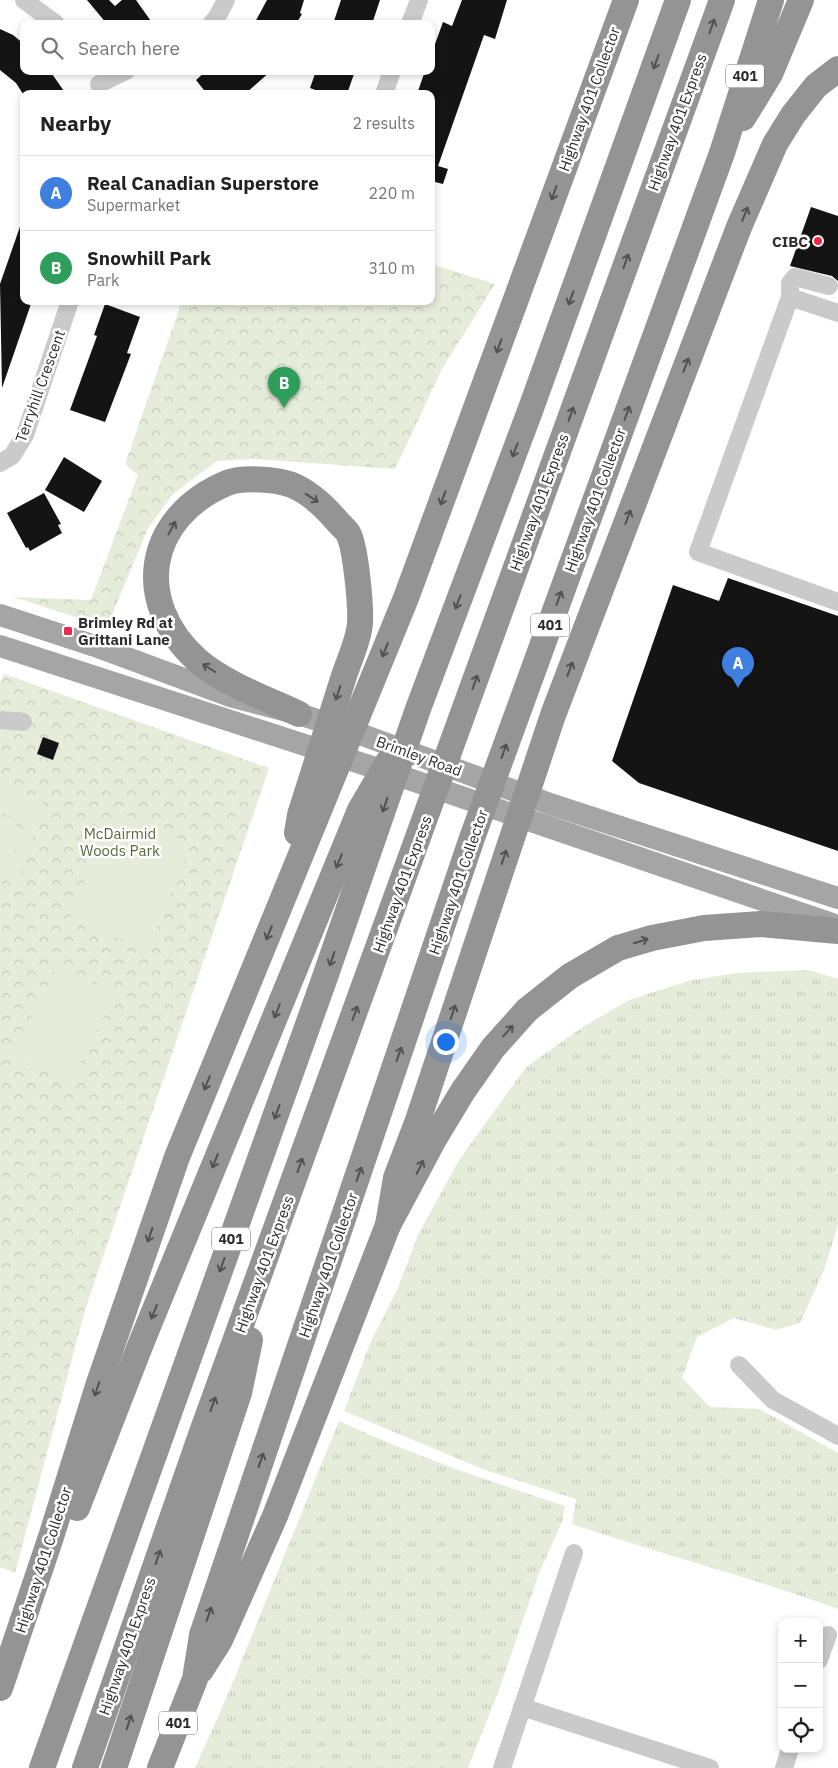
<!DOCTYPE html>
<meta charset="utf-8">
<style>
body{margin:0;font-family:"IBM Plex Sans",sans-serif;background:#f2f2f2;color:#222}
.controls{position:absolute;right:15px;bottom:15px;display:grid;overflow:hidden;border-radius:10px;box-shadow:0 2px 8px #0003}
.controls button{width:45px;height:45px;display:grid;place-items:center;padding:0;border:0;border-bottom:1px solid #e0e0e0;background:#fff;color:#222;font:25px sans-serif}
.you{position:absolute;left:445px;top:1041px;width:18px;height:18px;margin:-12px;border:4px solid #fff;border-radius:50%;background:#1a73e8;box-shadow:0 0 0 8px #1a73e833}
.badge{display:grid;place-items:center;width:32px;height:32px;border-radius:50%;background:#b45309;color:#fff;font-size:16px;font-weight:700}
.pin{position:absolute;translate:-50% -41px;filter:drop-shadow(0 1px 2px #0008)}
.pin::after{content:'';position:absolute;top:26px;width:18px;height:15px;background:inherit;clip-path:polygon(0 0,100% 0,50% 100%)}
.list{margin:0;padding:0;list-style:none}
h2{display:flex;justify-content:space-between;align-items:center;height:65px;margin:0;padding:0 20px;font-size:21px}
h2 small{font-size:16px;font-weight:400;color:#767676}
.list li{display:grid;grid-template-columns:32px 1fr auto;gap:15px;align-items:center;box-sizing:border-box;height:75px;padding:0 20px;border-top:1px solid #e0e0e0}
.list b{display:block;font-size:19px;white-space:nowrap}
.list p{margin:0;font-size:16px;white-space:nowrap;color:#767676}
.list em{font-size:16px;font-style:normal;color:#767676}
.icon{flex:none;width:28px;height:28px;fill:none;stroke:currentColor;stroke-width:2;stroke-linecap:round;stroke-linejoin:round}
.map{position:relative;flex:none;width:838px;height:1768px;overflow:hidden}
.search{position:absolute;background:#fff;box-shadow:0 2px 8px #0003;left:20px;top:20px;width:415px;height:55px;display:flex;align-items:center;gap:12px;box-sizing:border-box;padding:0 18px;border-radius:10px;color:#767676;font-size:19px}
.panel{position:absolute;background:#fff;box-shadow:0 2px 8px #0003;left:20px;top:90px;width:415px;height:215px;border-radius:10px}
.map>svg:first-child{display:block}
.grass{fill:url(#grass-tufts)}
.park{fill:url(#park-crowns)}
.pitch{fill:#e6ecda}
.building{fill:#141414}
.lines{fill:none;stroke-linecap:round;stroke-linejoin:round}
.minor{stroke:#cacaca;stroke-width:18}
.major{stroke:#a5a5a5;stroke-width:22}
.highway{stroke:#949494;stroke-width:26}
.oneway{stroke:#515151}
.poi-dot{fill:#ec274e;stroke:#fff;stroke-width:2}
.labels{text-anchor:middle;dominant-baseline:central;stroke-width:5;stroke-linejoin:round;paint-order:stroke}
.shield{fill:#fff;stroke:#6c6c6c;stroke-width:1}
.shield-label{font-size:14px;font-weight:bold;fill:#2d2d2d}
.street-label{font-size:15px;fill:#2d2d2d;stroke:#fff}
.poi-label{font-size:15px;font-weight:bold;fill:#2d2d2d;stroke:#fff;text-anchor:end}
.park-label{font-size:15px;fill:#566a39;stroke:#fff}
</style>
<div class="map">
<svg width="838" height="1768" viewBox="0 0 838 1768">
<defs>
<pattern id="grass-tufts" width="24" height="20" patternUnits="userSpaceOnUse" patternTransform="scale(1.25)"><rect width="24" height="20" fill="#e6ecda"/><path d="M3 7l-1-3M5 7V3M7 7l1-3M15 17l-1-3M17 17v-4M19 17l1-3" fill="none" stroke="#c6cbbb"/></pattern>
<pattern id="park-crowns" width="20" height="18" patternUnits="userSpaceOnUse" patternTransform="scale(1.25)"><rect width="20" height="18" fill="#e6ecda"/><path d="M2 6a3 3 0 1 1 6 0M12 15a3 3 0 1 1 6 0" fill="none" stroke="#c6cbbb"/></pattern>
</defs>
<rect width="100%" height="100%" fill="#fff"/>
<g class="grass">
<path d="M809 970 838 979V1225L824 1270 800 1323 776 1330 734 1318 697 1337 682 1378 710 1407 760 1409 838 1453V1609C751 1577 660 1554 572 1524L576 1499 485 1470 344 1411 371 1341 397 1290 418 1235 459 1160 526 1067 583 1027 629 1000 688 981 736 973Z"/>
<path d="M339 1421C412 1455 488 1481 565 1506L562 1522 539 1573 499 1690 468 1768H195L228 1694Z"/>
</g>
<g class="park">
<path d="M431 264 495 284 442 369 395 469 254 459 217 461 173 494 148 528 107 627 13 597 91 600 138 475 125 464 182 301H431Z"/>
<path d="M4 674 269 768 85 1310 15 1573 0 1567V683Z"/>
</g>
<g class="pitch">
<path d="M0 787 44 802 36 824 0 812Z"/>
<path d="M115 811 191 844 148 950 70 918Z"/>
<path d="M0 821 34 832 27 854 0 845Z"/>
<path d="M0 854 24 862 16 884 0 879Z"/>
<path d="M57 966 116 994 69 1083 12 1056Z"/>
</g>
<g class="building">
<path d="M87 0H109L115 6 122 0H136L153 24H107Z"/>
<path d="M267 0H304L300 13 302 14 296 24H254Z"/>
<path d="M341 0H380L372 24H333Z"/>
<path d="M462 0H507L495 39 484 35 438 166 448 169 443 184 431 181V94H417L425 71H431V55L443 22 452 26Z"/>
<path d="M0 29 13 35 24 44V71H50L66 94H23L16 83 0 70Z"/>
<path d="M206 71H271L245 94H207L196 80Z"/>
<path d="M316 71H355L347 94H326L310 88Z"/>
<path d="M811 207 838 216V281L832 276 790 266Z"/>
<path d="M22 221 24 301H32L2 388 0 284Z"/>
<path d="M105 304 140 317 127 353 131 354 105 422 70 410 97 336 94 335Z"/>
<path d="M64 457 102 481 84 512 45 490Z"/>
<path d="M44 493 61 524 58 525 62 533 30 551 28 547 26 548 7 513Z"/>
<path d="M728 578 838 616V851L639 783 612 761 673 585 719 601Z"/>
<path d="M43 737 59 743 53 760 37 754Z"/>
</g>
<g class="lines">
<g class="minor">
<path d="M24 0 56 24"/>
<path d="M211 24 217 17 226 0"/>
<path d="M410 24 419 0"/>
<path d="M99 84 126 71"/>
<path d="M384 94 392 71"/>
<path d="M790 297V283L795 277 829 286"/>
<path d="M838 313 790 297 698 552 838 602"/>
<path d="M0 463 12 456 25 435 70 301"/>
<path d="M0 720 23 722"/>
<path d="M739 1365 773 1400 838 1436"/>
<path d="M819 1660 828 1635"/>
<path d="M522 1707 710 1768"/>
<path d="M502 1768 574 1553"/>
<path d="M784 1768 790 1749"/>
</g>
<g class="major">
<path d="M0 615 95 646 230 696 299 714 360 734 553 805 838 898"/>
<path d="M0 646 400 776 832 924"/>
</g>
<g class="highway">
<path d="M743 118 770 74 801 0"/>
<path d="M297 833 300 815C314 770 329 724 343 679 348 662 359 641 360 623 361 606 356 551 349 535 347 530 340 525 337 521 325 507 309 492 292 485 276 479 243 477 227 483 146 517 132 601 197 660 223 683 267 699 299 714"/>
<path d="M388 1225 396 1178 417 1123 553 715 739 227 775 144 793 115 816 86 838 69"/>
<path d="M77 1508 142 1341 360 810 388 762"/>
<path d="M201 1670 220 1640 275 1516 388 1225 434 1139 463 1091 493 1048 527 1010 570 976 618 948 652 938 704 928 761 924 838 931"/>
<path d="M0 1688 51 1537 98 1386 177 1157 406 598 626 0"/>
<path d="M42 1768 324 980 418 709 530 411 678 0"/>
<path d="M85 1768 202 1432 722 0"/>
<path d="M114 1768 239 1393 250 1340"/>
<path d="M160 1768 195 1679 202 1635 472 838 722 153 771 0"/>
</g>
</g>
<defs><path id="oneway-shaft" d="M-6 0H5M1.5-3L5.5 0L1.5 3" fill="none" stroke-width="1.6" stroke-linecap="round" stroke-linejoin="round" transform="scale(1.25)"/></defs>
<g class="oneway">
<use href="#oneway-shaft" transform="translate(712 26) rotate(-70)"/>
<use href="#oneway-shaft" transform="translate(656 62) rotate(110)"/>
<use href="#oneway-shaft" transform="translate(554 193) rotate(110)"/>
<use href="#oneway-shaft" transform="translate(745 214) rotate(-68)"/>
<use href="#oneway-shaft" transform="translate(626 261) rotate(-70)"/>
<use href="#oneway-shaft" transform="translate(571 298) rotate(110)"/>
<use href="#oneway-shaft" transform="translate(499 346) rotate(110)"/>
<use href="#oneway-shaft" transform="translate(686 365) rotate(-69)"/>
<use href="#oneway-shaft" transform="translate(627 413) rotate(-70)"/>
<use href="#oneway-shaft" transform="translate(571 414) rotate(-70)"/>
<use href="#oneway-shaft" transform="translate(515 450) rotate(111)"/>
<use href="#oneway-shaft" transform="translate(312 498) rotate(33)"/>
<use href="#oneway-shaft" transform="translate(443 498) rotate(110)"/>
<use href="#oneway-shaft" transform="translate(628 517) rotate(-69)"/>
<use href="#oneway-shaft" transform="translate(172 528) rotate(-61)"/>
<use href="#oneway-shaft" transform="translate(559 598) rotate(-70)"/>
<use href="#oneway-shaft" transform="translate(458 602) rotate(111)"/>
<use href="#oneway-shaft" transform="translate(385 650) rotate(112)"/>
<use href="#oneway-shaft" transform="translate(209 668) rotate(-148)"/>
<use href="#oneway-shaft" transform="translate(570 669) rotate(-69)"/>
<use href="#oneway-shaft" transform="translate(475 682) rotate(-70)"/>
<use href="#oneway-shaft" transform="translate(338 693) rotate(108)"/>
<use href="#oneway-shaft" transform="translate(504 751) rotate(-70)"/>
<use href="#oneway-shaft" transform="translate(385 805) rotate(109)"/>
<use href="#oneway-shaft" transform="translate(504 857) rotate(-72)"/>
<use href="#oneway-shaft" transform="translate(339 861) rotate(112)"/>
<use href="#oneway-shaft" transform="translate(269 933) rotate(112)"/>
<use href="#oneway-shaft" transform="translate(641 941) rotate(-17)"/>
<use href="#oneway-shaft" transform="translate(332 959) rotate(109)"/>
<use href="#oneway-shaft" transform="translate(277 1011) rotate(112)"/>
<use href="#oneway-shaft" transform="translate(453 1012) rotate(-72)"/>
<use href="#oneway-shaft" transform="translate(355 1013) rotate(-70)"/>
<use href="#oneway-shaft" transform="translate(508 1031) rotate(-48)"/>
<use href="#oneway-shaft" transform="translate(399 1054) rotate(-71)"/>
<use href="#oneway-shaft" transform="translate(207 1083) rotate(112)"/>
<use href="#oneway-shaft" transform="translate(277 1112) rotate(110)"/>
<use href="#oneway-shaft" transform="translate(215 1161) rotate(112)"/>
<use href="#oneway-shaft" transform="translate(300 1165) rotate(-70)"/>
<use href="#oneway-shaft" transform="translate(420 1167) rotate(-64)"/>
<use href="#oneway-shaft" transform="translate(359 1174) rotate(-71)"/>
<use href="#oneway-shaft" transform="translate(150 1235) rotate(109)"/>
<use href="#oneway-shaft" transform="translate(222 1265) rotate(110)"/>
<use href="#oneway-shaft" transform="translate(154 1312) rotate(112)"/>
<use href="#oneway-shaft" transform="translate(97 1389) rotate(108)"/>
<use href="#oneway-shaft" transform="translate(213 1404) rotate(-70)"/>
<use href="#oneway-shaft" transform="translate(261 1460) rotate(-71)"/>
<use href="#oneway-shaft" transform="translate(158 1557) rotate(-71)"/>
<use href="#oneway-shaft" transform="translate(209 1614) rotate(-71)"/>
<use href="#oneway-shaft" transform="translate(129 1722) rotate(-72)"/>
</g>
<g class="poi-dot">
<circle cx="818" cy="241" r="5"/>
<rect x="63" y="626" width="10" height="10" rx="2.5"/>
</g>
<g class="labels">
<g class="shield">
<rect x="726" y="64.5" width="38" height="23" rx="4"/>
<rect x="531" y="613.5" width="38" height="23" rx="4"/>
<rect x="212" y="1227.5" width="38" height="23" rx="4"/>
<rect x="159" y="1711.5" width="38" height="23" rx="4"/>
</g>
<g class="shield-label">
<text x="745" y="76">401</text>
<text x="550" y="625">401</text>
<text x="231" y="1239">401</text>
<text x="178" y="1723">401</text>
</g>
<g class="street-label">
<text transform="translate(589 99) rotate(-70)">Highway 401 Collector</text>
<text transform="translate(677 122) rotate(-70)">Highway 401 Express</text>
<text transform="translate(40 386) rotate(-70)">Terryhill Crescent</text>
<text transform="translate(595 500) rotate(-70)">Highway 401 Collector</text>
<text transform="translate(539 502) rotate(-70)">Highway 401 Express</text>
<text transform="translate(419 756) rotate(20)">Brimley Road</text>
<text transform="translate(458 882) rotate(-71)">Highway 401 Collector</text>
<text transform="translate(402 884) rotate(-70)">Highway 401 Express</text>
<text transform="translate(264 1264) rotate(-70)">Highway 401 Express</text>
<text transform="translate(328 1265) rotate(-71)">Highway 401 Collector</text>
<text transform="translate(43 1560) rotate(-72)">Highway 401 Collector</text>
<text transform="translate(127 1646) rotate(-71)">Highway 401 Express</text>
</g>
<g class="poi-label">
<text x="808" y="241">CIBC</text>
<text x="78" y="622" text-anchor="start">Brimley Rd at<tspan x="78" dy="17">Grittani Lane</tspan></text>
</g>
<g class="park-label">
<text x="120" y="833">McDairmid<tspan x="120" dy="17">Woods Park</tspan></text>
</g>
</g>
</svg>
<div class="controls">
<button>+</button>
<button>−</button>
<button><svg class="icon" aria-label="locate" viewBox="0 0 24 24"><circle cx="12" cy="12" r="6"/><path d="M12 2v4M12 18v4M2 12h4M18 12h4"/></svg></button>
</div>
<div class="you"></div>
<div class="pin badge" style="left:738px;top:688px;background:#3f7fe0">A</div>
<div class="pin badge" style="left:284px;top:408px;background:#2e9e5b">B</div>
<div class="search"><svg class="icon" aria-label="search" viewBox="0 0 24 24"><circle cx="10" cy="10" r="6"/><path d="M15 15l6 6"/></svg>Search here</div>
<section class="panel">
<h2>Nearby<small>2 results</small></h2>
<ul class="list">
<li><span class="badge" style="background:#3f7fe0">A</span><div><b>Real Canadian Superstore</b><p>Supermarket</p></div><em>220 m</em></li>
<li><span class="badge" style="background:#2e9e5b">B</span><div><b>Snowhill Park</b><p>Park</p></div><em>310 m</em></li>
</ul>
</section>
</div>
